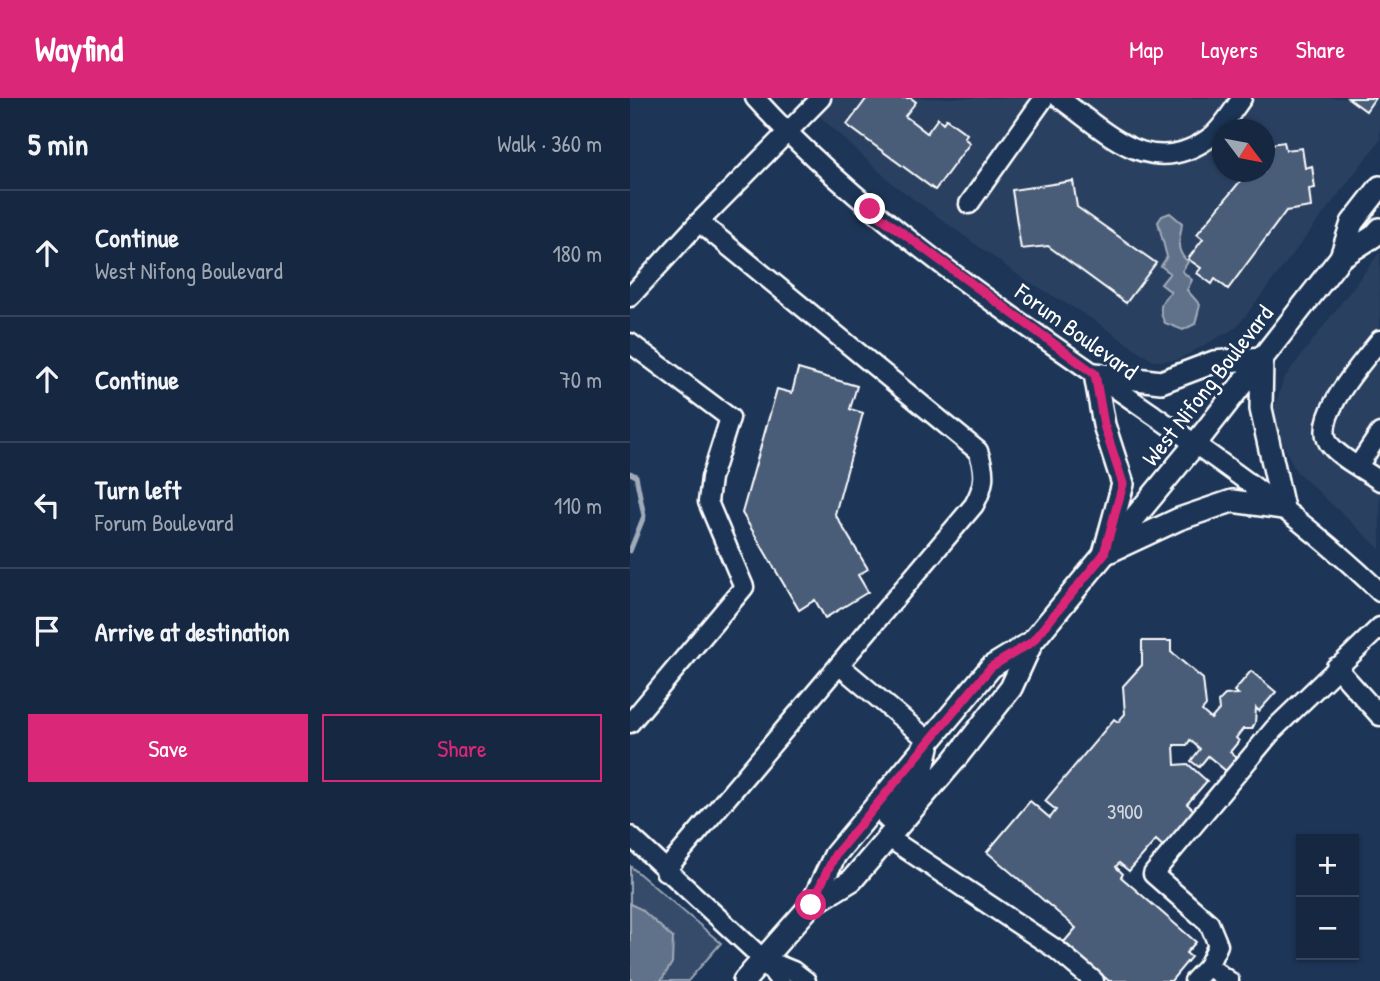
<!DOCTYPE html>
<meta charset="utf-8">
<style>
body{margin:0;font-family:"Patrick Hand",sans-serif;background:#1f3048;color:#f1f3f6}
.controls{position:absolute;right:21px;bottom:21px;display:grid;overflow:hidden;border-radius:0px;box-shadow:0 2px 5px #0004}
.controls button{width:63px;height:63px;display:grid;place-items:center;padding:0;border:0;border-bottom:2px solid #35445a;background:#162841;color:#f1f3f6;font:35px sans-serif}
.compass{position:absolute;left:582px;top:21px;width:63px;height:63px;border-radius:50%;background:#162841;box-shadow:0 2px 5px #0004;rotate:122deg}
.stop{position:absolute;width:21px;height:21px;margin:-16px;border:5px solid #db2777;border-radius:50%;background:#fff}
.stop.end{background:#db2777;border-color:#fff;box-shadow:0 2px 7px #0008}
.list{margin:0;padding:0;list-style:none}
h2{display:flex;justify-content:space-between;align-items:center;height:91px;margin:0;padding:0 28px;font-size:30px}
h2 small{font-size:23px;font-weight:400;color:#9ea6b1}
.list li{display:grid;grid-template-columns:46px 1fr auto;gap:21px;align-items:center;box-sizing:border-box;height:126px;padding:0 28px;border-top:2px solid #35445a}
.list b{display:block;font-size:26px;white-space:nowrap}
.list p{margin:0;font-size:23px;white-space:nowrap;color:#9ea6b1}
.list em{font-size:23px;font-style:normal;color:#9ea6b1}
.actions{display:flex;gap:14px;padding:21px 28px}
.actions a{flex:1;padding:16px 0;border:2px solid #db2777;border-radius:0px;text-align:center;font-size:24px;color:#db2777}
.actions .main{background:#db2777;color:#fff}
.icon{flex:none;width:38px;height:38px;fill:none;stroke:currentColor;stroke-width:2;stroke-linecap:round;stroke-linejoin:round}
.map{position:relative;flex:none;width:750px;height:883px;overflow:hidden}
header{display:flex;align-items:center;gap:42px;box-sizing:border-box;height:98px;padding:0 35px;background:#db2777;color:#fff}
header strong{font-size:33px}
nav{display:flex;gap:38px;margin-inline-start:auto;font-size:24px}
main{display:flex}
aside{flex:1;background:#162841}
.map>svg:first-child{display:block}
.built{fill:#2a4161;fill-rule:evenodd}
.green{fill:#364b69;stroke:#9aa5b4;stroke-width:2}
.water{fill:#617289;stroke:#a0aab8;stroke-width:2}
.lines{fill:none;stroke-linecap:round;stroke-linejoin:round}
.stream{stroke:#a0aab8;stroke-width:5}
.building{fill:#4a5d79;stroke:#fff;stroke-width:2}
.minor-casing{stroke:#fff;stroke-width:23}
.major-casing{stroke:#fff;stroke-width:26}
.minor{stroke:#1d3557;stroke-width:18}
.major{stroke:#1d3557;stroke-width:21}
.route{stroke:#db2777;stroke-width:9}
.labels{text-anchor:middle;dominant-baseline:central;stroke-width:6;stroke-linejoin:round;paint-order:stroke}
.number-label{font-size:21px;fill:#d2d6de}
.street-label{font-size:24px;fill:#fff;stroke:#1d3557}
</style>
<header>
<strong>Wayfind</strong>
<nav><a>Map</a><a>Layers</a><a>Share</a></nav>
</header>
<main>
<aside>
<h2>5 min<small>Walk · 360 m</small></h2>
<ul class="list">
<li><svg class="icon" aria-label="ahead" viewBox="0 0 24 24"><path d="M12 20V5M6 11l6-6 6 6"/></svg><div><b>Continue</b><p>West Nifong Boulevard</p></div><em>180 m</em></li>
<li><svg class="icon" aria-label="ahead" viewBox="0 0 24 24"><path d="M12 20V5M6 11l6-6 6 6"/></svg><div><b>Continue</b></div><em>70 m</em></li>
<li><svg class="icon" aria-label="left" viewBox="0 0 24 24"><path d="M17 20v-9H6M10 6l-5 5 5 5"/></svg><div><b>Turn left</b><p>Forum Boulevard</p></div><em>110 m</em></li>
<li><svg class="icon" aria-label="arrive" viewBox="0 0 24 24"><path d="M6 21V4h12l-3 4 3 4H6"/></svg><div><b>Arrive at destination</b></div></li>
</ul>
<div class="actions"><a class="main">Save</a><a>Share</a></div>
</aside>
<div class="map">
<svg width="750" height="883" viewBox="0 0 750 883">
<rect width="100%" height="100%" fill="#1d3557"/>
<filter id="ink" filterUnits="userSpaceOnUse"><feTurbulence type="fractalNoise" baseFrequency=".0143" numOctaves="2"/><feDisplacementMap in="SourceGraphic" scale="14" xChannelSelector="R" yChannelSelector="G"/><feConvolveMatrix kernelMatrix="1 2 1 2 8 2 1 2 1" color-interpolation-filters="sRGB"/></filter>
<g filter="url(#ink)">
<g class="built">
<path d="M170 0H750V42L607 229 547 262 523 263 459 219 388 177 263 86ZM592 32H634V74H592Z"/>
<path d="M750 154V451L665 372 644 325V311L654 280Z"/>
</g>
<path class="green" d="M0 768 91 845 58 883H0Z"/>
<g class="water">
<path d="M540 115 552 125C551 141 543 150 558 164L552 173 562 182 557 192 570 207 565 226 553 232 535 225C528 213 530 202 541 194L531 186 540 175 531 168 537 159 528 124 532 118Z"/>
<path d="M0 806 11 811 43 840 42 865 31 883H5L0 880Z"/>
</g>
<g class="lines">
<path class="stream" d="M0 375 6 378 14 418 0 453"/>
</g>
<g class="building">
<path d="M237 0H281L286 4 275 18 297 35 308 20 313 25 316 21 337 36 334 40 340 45 305 92 217 27Z"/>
<path d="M718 0H745L736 13Z"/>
<path d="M654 44 656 52 672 50 675 70 682 68 685 90 679 91 681 109 656 113 598 191 585 181 582 186 567 175 571 170 558 161 573 141 567 136 612 81 611 74H634V47Z"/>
<path d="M443 83 447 109 526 165 496 205 418 148 391 151 382 92Z"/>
<path d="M168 271 227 288 220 311 233 315 205 416 238 471 228 477 238 494 195 520 185 502 169 512 112 415 147 291 162 295Z"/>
<path d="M512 543H541V554L573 581 576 608 572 613 581 621 589 612 588 604 595 597 608 596 604 593 621 573 646 594 629 613 626 610 625 625 622 631H613L606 640 609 643 600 654 607 660 596 673 578 658 569 669 561 663 570 651 560 642 557 647H544L545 667 558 666 577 683 557 706 566 714 535 750 526 742 499 773 489 765 486 769 493 776 491 779 566 844 556 855 561 859 541 883H479L434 844 446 830 357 754 400 703 420 720 426 712 415 703 484 621 488 624 495 616 493 588 512 567Z"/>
</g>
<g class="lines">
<defs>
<g id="minor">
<path d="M125 0C239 125 383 219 521 315 601 371 680 426 750 494"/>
<path d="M191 0 69 124 348 353C356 374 355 387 344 407L209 567 299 643"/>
<path d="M429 0C478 35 521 84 582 38 593 29 603 12 612 0"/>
<path d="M339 106 414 0"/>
<path d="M0 199 69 124"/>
<path d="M750 242C733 264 678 323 701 348 713 362 735 372 750 383"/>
<path d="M0 245 100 320 81 380 78 404 114 489 0 625"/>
<path d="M728 368 750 335"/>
<path d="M706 569 750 618"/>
<path d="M0 738 133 861 150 883"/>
<path d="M259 740 427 852 464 883"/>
<path d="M35 773 209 567"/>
<path d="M136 862 163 873 176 883"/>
<path d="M564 883 578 868"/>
<path d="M599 883 578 868 588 847 579 825 523 776 644 631 750 529"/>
</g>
<g id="major">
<path d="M711 159 722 125 750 89"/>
<path d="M632 260 631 311 653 410 602 403 549 421 474 456 493 386 474 327 465 276 531 284 584 264Z"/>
<path d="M258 720 291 678 298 649"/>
<path d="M181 807 222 782 322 665 381 590 402 544 566 345 711 159 744 138 750 131"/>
<path d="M114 883 181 807 205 757 361 569 402 544"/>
</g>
</defs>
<use href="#minor" class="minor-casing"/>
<use href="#major" class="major-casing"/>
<use href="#minor" class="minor"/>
<use href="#major" class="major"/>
</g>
</g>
<g class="lines" filter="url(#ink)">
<path class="route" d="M181 807 205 757 361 569 402 544 474 456 493 386 474 327 465 276 240 111"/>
</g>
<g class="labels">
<g class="number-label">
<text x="495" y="713">3900</text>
</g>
<g class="street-label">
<text transform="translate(447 233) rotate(36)">Forum Boulevard</text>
<text transform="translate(577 287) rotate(-52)">West Nifong Boulevard</text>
</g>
</g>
</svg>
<div class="controls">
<button>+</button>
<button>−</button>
</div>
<svg class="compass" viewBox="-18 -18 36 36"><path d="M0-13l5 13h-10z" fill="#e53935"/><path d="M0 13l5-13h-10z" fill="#9ea6b1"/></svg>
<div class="stop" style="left:181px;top:807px"></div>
<div class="stop end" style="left:240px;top:111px"></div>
</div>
</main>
